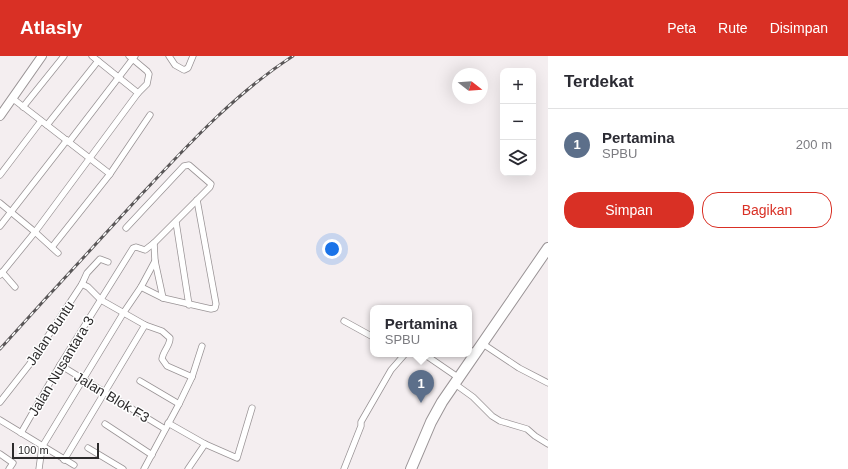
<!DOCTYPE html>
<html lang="id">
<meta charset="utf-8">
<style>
body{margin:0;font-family:Helvetica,sans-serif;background:#f7f7f7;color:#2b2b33}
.controls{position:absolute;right:12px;top:12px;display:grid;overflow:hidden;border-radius:8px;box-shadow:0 4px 16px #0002}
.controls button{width:36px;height:36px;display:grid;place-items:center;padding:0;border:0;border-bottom:1px solid #e1e1e2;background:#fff;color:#2b2b33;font:20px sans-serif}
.compass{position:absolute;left:452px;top:12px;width:36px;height:36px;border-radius:50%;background:#fff;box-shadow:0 4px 16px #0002;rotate:107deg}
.scale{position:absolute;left:12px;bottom:10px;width:87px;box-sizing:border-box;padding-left:4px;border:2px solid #2c2a2b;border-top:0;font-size:11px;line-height:14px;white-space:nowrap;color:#2c2a2b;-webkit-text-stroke:3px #fff;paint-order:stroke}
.you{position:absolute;left:332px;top:193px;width:14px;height:14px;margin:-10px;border:3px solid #fff;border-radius:50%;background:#1a73e8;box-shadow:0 0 0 6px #1a73e833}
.badge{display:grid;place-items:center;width:26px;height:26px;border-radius:50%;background:#d93025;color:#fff;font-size:13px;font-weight:700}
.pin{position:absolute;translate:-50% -33px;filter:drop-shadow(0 1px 2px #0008)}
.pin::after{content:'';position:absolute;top:21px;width:14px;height:12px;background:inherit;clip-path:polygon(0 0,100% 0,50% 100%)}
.popup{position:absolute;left:370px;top:249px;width:102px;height:52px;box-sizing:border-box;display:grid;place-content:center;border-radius:8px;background:#fff;filter:drop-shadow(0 1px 3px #0005);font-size:13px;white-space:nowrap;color:#7c7c81}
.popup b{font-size:15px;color:#2b2b33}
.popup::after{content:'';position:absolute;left:50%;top:100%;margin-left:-8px;border:8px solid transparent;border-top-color:#fff}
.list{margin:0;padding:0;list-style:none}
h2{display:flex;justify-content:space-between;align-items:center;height:52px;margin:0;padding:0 16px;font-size:17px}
h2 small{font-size:13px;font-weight:400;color:#7c7c81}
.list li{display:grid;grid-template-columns:26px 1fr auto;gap:12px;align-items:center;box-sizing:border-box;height:72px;padding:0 16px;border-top:1px solid #e1e1e2}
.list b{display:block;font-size:15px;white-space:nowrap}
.list p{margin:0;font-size:13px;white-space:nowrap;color:#7c7c81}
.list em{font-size:13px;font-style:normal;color:#7c7c81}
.actions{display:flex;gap:8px;padding:12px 16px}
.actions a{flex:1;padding:9px 0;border:1px solid #d93025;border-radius:16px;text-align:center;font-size:14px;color:#d93025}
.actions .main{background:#d93025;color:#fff}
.icon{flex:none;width:22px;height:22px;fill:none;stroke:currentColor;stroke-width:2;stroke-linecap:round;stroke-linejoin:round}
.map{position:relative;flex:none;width:548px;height:413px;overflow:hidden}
header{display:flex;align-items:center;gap:24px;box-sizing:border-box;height:56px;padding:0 20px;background:#d93025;color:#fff}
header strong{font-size:19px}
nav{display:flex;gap:22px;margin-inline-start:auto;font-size:14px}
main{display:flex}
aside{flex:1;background:#fff}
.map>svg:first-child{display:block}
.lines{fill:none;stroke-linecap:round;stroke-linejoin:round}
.street-casing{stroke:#9a9496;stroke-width:7}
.secondary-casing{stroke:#9a9496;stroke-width:10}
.highway-casing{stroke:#9a9496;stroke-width:12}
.street{stroke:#fff;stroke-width:5.5}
.secondary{stroke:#fff;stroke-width:8}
.highway{stroke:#fff;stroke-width:10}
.rail-casing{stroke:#5a5758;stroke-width:3}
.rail{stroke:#fff;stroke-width:1.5;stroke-dasharray:4.5;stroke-linecap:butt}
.labels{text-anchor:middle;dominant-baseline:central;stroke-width:3;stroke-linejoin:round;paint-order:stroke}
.street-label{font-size:14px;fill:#2c2a2b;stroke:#fff}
</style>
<header>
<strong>Atlasly</strong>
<nav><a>Peta</a><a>Rute</a><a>Disimpan</a></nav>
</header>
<main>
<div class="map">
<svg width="548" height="413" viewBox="0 0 548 413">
<rect width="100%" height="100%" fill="#f4eef0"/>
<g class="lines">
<defs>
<g id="street">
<path d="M129 0 147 15 149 18 147 28 138 37"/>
<path d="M169 0 175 9 184 14 188 12 193 0"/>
<path d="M12 42 110 118"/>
<path d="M23 51 64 0"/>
<path d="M47 69 98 5"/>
<path d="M69 86 135 0"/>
<path d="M0 119 41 65"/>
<path d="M0 147 35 176 58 197"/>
<path d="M176 166 189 249"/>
<path d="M0 170 67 84"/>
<path d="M154 187 155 205 163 242"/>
<path d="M52 191 110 118 150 59"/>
<path d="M2 216 15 231"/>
<path d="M0 219 35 176 138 37 92 0"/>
<path d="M82 228 87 217 100 203 108 206"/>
<path d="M141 231 163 242 211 253 215 252 216 248 197 144"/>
<path d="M344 265 373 281"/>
<path d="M483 288 519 312 548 327"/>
<path d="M469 293 475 298"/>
<path d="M424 298 459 322"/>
<path d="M60 309 165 373"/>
<path d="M140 325 179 348"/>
<path d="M455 328 473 341 492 360 500 365 527 373 535 380 548 388"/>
<path d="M0 346 29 309 82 228 88 231 101 244 145 269 162 275 170 282C170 290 163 295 162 303L167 310 192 321"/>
<path d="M0 364 74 409"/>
<path d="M168 367 205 388 237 402 252 352"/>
<path d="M105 368 152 399"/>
<path d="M21 377 60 309 133 192 136 191 145 194 154 187 210 131 211 128 189 109 184 110 126 172"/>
<path d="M88 392 123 413"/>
<path d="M0 398 13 407 9 413"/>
<path d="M64 404 145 269"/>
<path d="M39 413 42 391 124 256 141 231 155 205"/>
<path d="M144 413 179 348 192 321 202 290"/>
<path d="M188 413 205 388"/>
<path d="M344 413 361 370V366L391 314 405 298"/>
</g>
<path id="secondary" d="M0 60 42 0"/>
<path id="highway" d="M411 413 431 366 442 346 548 192"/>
</defs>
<use href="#street" class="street-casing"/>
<use href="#secondary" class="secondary-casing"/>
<use href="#highway" class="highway-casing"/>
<use href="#street" class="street"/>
<use href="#secondary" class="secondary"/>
<use href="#highway" class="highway"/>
<defs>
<path id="rail" d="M0 293C46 242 93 191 139 141 187 90 234 38 293 0"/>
</defs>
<use href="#rail" class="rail-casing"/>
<use href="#rail" class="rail"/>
</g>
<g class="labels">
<g class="street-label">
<text transform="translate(50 277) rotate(-56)">Jalan Buntu</text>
<text transform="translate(61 310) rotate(-59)">Jalan Nusantara 3</text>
<text transform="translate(112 341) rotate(31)">Jalan Blok F3</text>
</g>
</g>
</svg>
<div class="controls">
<button>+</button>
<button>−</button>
<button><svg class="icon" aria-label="layers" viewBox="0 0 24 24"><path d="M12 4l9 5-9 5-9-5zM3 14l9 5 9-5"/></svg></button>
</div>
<svg class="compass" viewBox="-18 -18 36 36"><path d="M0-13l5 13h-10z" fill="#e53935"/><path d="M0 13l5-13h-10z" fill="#7c7c81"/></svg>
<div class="scale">100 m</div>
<div class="you"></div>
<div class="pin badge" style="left:421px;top:347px;background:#5c6f8a">1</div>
<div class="popup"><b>Pertamina</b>SPBU</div>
</div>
<aside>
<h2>Terdekat<small></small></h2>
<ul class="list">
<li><span class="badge" style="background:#5c6f8a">1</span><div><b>Pertamina</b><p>SPBU</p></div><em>200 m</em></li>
</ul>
<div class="actions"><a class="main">Simpan</a><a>Bagikan</a></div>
</aside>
</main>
